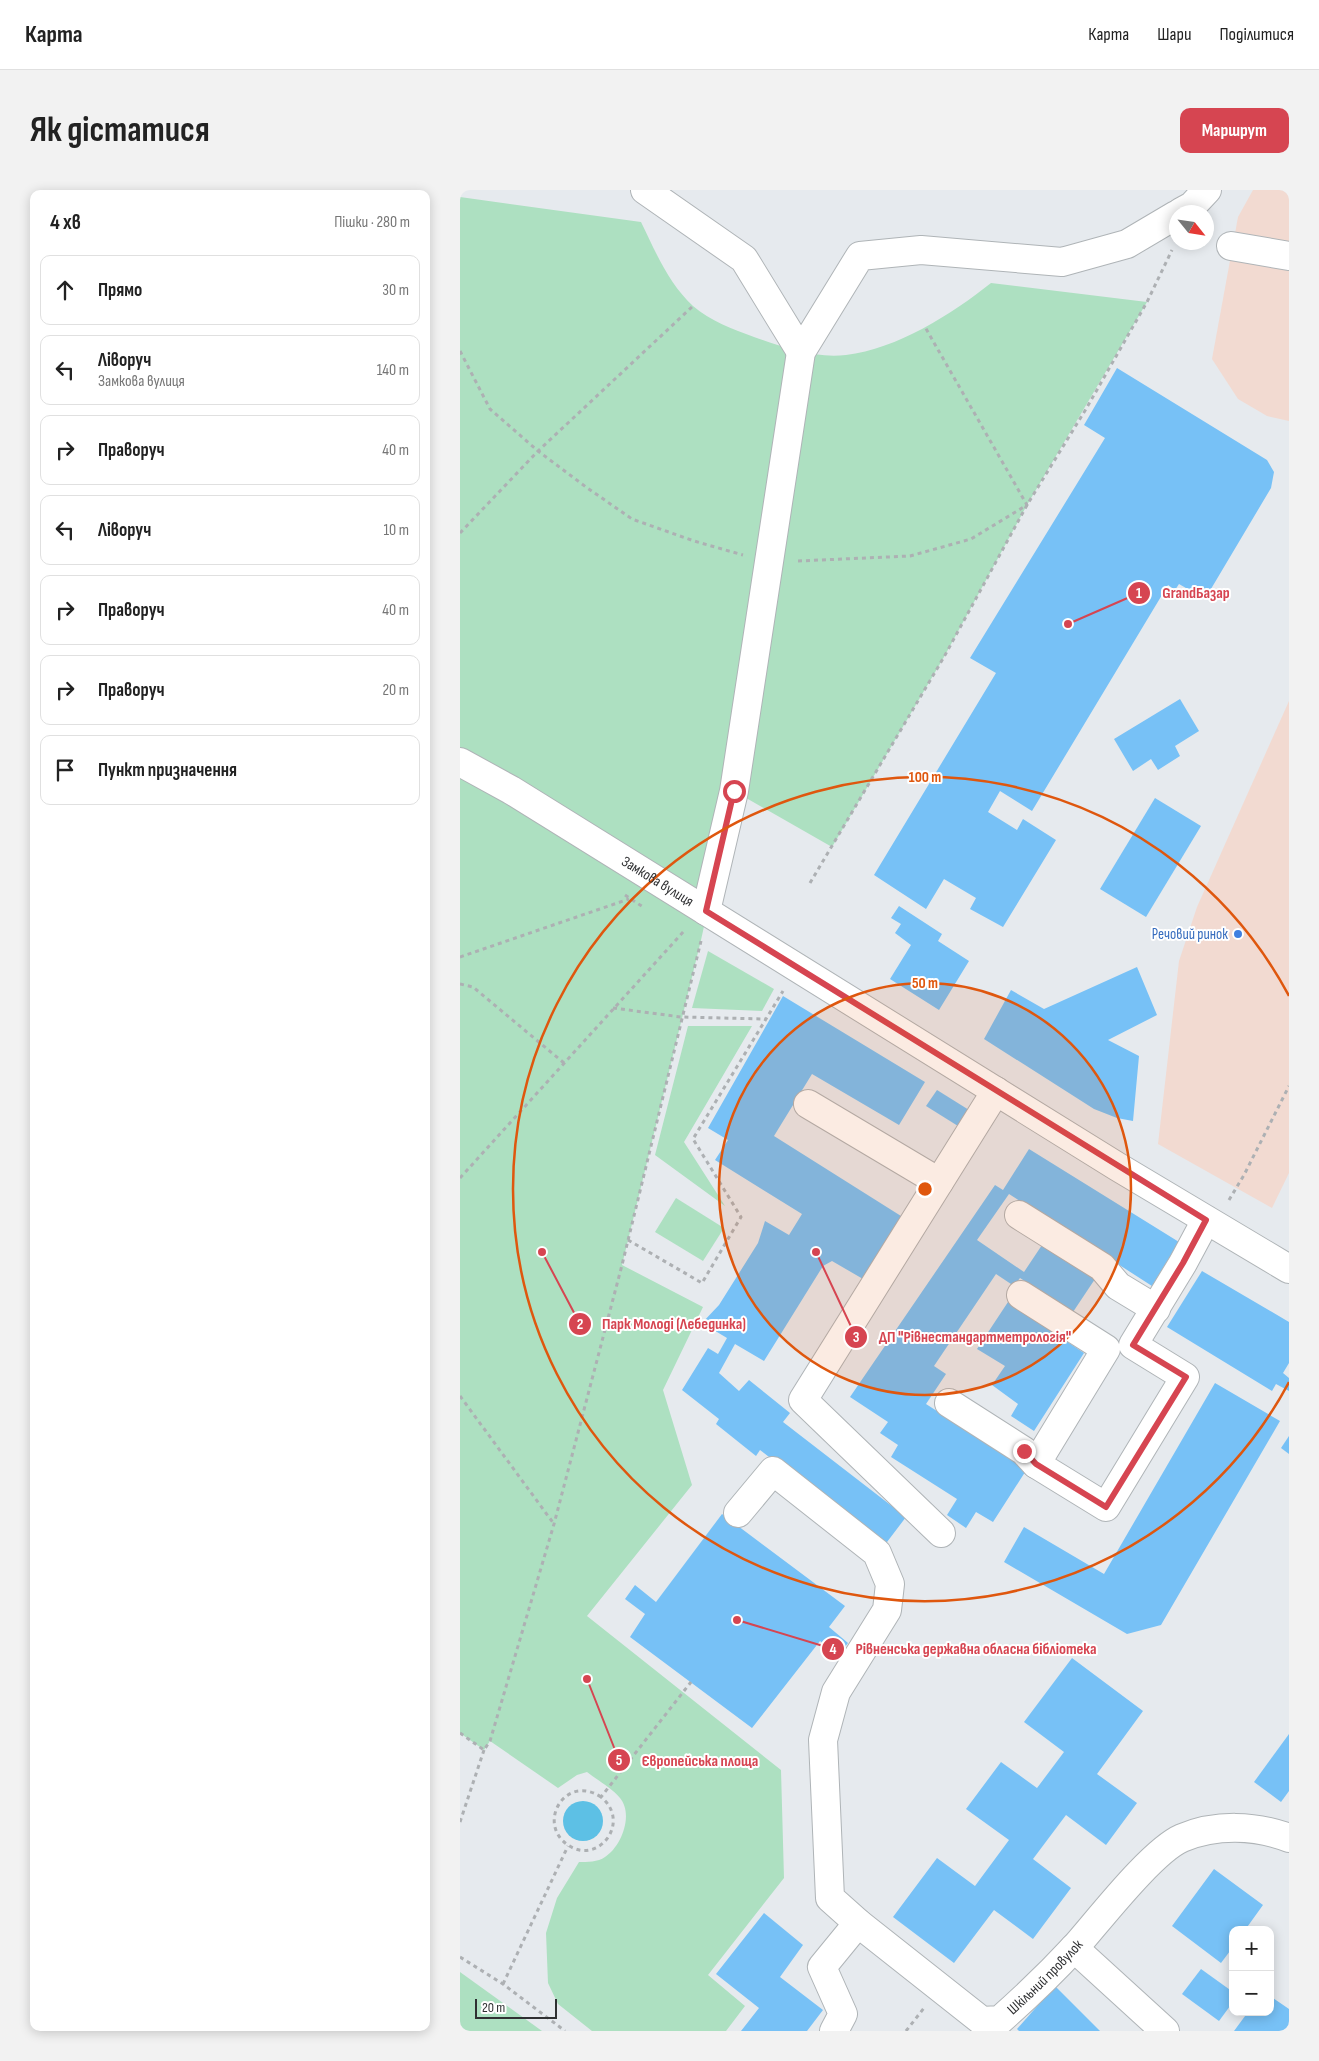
<!DOCTYPE html>
<html lang="uk">
<meta charset="utf-8">
<style>
body{margin:0;font-family:"Sofia Sans Condensed",sans-serif;background:#f2f2f2;color:#222}
.controls{position:absolute;right:15px;bottom:15px;display:grid;overflow:hidden;border-radius:10px;box-shadow:0 2px 12px #0003}
.controls button{width:45px;height:45px;display:grid;place-items:center;padding:0;border:0;border-bottom:1px solid #e0e0e0;background:#fff;color:#222;font:25px sans-serif}
.compass{position:absolute;left:709px;top:15px;width:45px;height:45px;border-radius:50%;background:#fff;box-shadow:0 2px 12px #0003;rotate:120deg}
.scale{position:absolute;left:15px;bottom:12px;width:82px;box-sizing:border-box;padding-left:5px;border:2px solid #2f3032;border-top:0;font-size:14px;line-height:18px;white-space:nowrap;color:#2f3032;-webkit-text-stroke:4px #fff;paint-order:stroke}
.stop{position:absolute;width:15px;height:15px;margin:-11px;border:4px solid #d64551;border-radius:50%;background:#fff}
.stop.end{background:#d64551;border-color:#fff;box-shadow:0 1px 5px #0008}
.list{margin:0;padding:0;list-style:none}
h2{display:flex;justify-content:space-between;align-items:center;height:65px;margin:0;padding:0 20px;font-size:21px}
h2 small{font-size:16px;font-weight:400;color:#767676}
.list li{display:grid;grid-template-columns:32px 1fr auto;gap:15px;align-items:center;box-sizing:border-box;height:70px;margin:0 10px 10px;padding:0 10px;border:1px solid #e0e0e0;border-radius:10px}
.list b{display:block;font-size:19px;white-space:nowrap}
.list p{margin:0;font-size:16px;white-space:nowrap;color:#767676}
.list em{font-size:16px;font-style:normal;color:#767676}
.icon{flex:none;width:28px;height:28px;fill:none;stroke:currentColor;stroke-width:2;stroke-linecap:round;stroke-linejoin:round}
.map{position:relative;flex:none;width:829px;height:1841px;overflow:hidden;border-radius:10px}
header{display:flex;align-items:center;gap:30px;box-sizing:border-box;height:70px;padding:0 25px;background:#fff;border-bottom:1px solid #e0e0e0}
header strong{font-size:24px}
nav{display:flex;gap:28px;margin-inline-start:auto;font-size:18px}
.intro{display:flex;align-items:center;justify-content:space-between;box-sizing:border-box;height:120px;padding:0 30px}
h1{margin:0;font-size:35px}
.button{padding:12px 22px;border-radius:10px;background:#d64551;color:#fff;font-size:18px;font-weight:700}
main{display:flex;gap:30px;padding:0 30px}
aside{flex:1;background:#fff;border-radius:10px;box-shadow:0 2px 12px #0003}
.map>svg:first-child{display:block}
.commercial{fill:#f2dad1}
.green{fill:#ade0c1}
.water{fill:#5dc0e5}
.building{fill:#77c1f6}
.lines{fill:none;stroke-linecap:round;stroke-linejoin:round}
.minor-casing{stroke:#afb4b7;stroke-width:30}
.path{stroke:#adb0b3;stroke-width:3;stroke-dasharray:4 4;stroke-linecap:butt}
.minor{stroke:#fff;stroke-width:28}
.route{stroke:#d64551;stroke-width:6}
.ring{fill:none;stroke:#df570e;stroke-width:2.5}
.shop-dot{fill:#3f7fe0;stroke:#fff;stroke-width:2}
.labels{text-anchor:middle;dominant-baseline:central;stroke-width:4;stroke-linejoin:round;paint-order:stroke}
.street-label{font-size:15px;fill:#2f3032;stroke:#fff}
.shop-label{font-size:15px;fill:#366cbe;stroke:#fff;text-anchor:end}
.centre{fill:#df570e;stroke:#fff;stroke-width:2.5}
.ring-label{font-size:15px;text-anchor:middle;font-weight:bold;fill:#df570e;stroke:#fff;stroke-width:4;stroke-linejoin:round;paint-order:stroke}
.leader{fill:none;stroke:#d64551;stroke-width:2}
.callout-dot{fill:#d64551;stroke:#fff;stroke-width:2}
.mark-label{font-size:15px;text-anchor:middle;font-weight:bold;fill:#fff}
.callout-label{font-size:16px;text-anchor:middle;font-weight:bold;fill:#d64551;stroke:#fff;stroke-width:4;stroke-linejoin:round;paint-order:stroke}
</style>
<header>
<strong>Карта</strong>
<nav><a>Карта</a><a>Шари</a><a>Поділитися</a></nav>
</header>
<div class="intro"><h1>Як дістатися</h1><a class="button">Маршрут</a></div>
<main>
<aside>
<h2>4 хв<small>Пішки · 280 m</small></h2>
<ul class="list">
<li><svg class="icon" aria-label="ahead" viewBox="0 0 24 24"><path d="M12 20V5M6 11l6-6 6 6"/></svg><div><b>Прямо</b></div><em>30 m</em></li>
<li><svg class="icon" aria-label="left" viewBox="0 0 24 24"><path d="M17 20v-9H6M10 6l-5 5 5 5"/></svg><div><b>Ліворуч</b><p>Замкова вулиця</p></div><em>140 m</em></li>
<li><svg class="icon" aria-label="right" viewBox="0 0 24 24"><path d="M7 20v-9h11M14 6l5 5-5 5"/></svg><div><b>Праворуч</b></div><em>40 m</em></li>
<li><svg class="icon" aria-label="left" viewBox="0 0 24 24"><path d="M17 20v-9H6M10 6l-5 5 5 5"/></svg><div><b>Ліворуч</b></div><em>10 m</em></li>
<li><svg class="icon" aria-label="right" viewBox="0 0 24 24"><path d="M7 20v-9h11M14 6l5 5-5 5"/></svg><div><b>Праворуч</b></div><em>40 m</em></li>
<li><svg class="icon" aria-label="right" viewBox="0 0 24 24"><path d="M7 20v-9h11M14 6l5 5-5 5"/></svg><div><b>Праворуч</b></div><em>20 m</em></li>
<li><svg class="icon" aria-label="arrive" viewBox="0 0 24 24"><path d="M6 21V4h12l-3 4 3 4H6"/></svg><div><b>Пункт призначення</b></div></li>
</ul>
</aside>
<div class="map">
<svg width="829" height="1841" viewBox="0 0 829 1841">
<rect width="100%" height="100%" fill="#e6eaee"/>
<g class="commercial">
<path d="M793 0H829V231L807 226 778 209 752 169 778 27Z"/>
<path d="M829 511V983L812 1018 698 954 719 771 737 717Z"/>
</g>
<g class="green">
<path d="M0 7 181 32C195 61 209 94 233 116 250 131 273 139 294 147 322 157 356 169 386 165 437 159 492 124 531 93L687 112 567 315 484 467 372 657 274 601 241 750 162 1075 243 1117 203 1200 232 1295 127 1426 321 1580 324 1688 248 1785 285 1816 266 1841H132L98 1814 88 1793 86 1743 97 1708 119 1672C127 1672 138 1672 145 1667 161 1657 174 1625 160 1608 152 1598 137 1590 127 1582L117 1585 98 1598 30 1551 24 1560 0 1543Z"/>
<path d="M248 761 314 799 302 821 232 818Z"/>
<path d="M228 836H292L224 952 265 1016 195 965Z"/>
<path d="M216 1008 264 1038 243 1071 195 1042Z"/>
<path d="M0 1782 82 1841H0Z"/>
</g>
<circle class="water" cx="123" cy="1631" r="20"/>
<g class="building">
<path d="M657 178 807 270 814 282 811 298 745 409 719 394 715 400 708 395 572 621 540 601 528 622 557 640 563 629 596 650 543 737 510 719 516 708 484 689 466 719 414 685 536 483 510 468 645 248 624 235Z"/>
<path d="M720 509 739 541 715 556 720 566 698 580 691 569 673 581 654 549Z"/>
<path d="M695 608 741 636 686 727 640 699Z"/>
<path d="M439 716 482 744 478 751 509 771 479 820 430 789 451 755 435 743 441 734 431 728Z"/>
<path d="M677 777 697 825 648 850 679 866 673 931 657 928 634 919 524 849 551 800 584 819Z"/>
<path d="M323 806 465 892 439 935 352 884 314 946 441 1026 403 1089 372 1071 363 1076 304 1171 275 1154 259 1183 279 1201 289 1190 330 1223 323 1232 446 1327 424 1356 300 1260 296 1266 256 1234 259 1229 222 1200 248 1158 258 1164 267 1148 242 1133 259 1115 298 1053 305 1031 329 1045 342 1024 255 970 268 950 248 938Z"/>
<path d="M477 900 509 920 498 936 466 916Z"/>
<path d="M569 959 719 1052 692 1096 549 1004 517 1050 564 1082 582 1055 635 1089 613 1122 560 1088 554 1096 536 1084 474 1176 486 1184 466 1214 567 1279 533 1332 516 1322 506 1338 487 1325 497 1309 431 1267 438 1255 420 1243 428 1232 390 1207 535 995 543 1000Z"/>
<path d="M742 1081 829 1132V1173L823 1183 829 1188V1201L816 1194 812 1201 707 1137Z"/>
<path d="M548 1112 624 1163 574 1241 551 1226 558 1214 532 1195 545 1176 517 1159Z"/>
<path d="M755 1193 820 1231 701 1435 667 1444 544 1372 564 1337 644 1384Z"/>
<path d="M829 1246V1264L821 1258Z"/>
<path d="M262 1324 385 1416 369 1437 388 1453 378 1466 360 1451 292 1538 170 1447 185 1424 165 1409 175 1395 196 1412Z"/>
<path d="M612 1468 683 1521 637 1584 677 1613 646 1655 606 1625 573 1669 611 1698 573 1749 534 1720 494 1773 433 1727 477 1668 515 1696 549 1650 506 1619 541 1572 577 1598 604 1562 564 1532Z"/>
<path d="M829 1544V1601L821 1612 794 1592Z"/>
<path d="M754 1679 803 1715 785 1740H773V1757L761 1773 712 1736Z"/>
<path d="M304 1723 343 1755 320 1787 363 1820 347 1841H281L299 1818 256 1784Z"/>
<path d="M741 1779 773 1802V1812L759 1831 722 1804Z"/>
<path d="M595 1796 640 1841H559L557 1839Z"/>
<path d="M810 1806 829 1819V1841H774L788 1822H810Z"/>
</g>
<g class="lines">
<defs>
<g id="minor">
<path d="M185 0 284 69 341 162"/>
<path d="M721 22 732 16 747 0"/>
<path d="M771 56 829 66"/>
<path id="s1" d="M0 572 51 600 658 977 829 1079"/>
<path d="M246 721 274 601 341 162 400 66 461 60 602 72 667 54 716 25"/>
<path d="M348 914 479 992"/>
<path d="M559 1025 642 1077 658 1096 696 1119"/>
<path d="M561 1105 646 1159 576 1274 646 1317 725 1187 673 1155 723 1073 746 1030"/>
<path d="M489 1213 564 1261 576 1274"/>
<path d="M278 1323 313 1281 417 1363 430 1394 427 1420 376 1502 363 1550 370 1708 398 1733"/>
<path d="M481 1343 343 1210 536 901"/>
<path d="M614 1758 705 1841"/>
<path id="s2" d="M374 1841 383 1824 362 1777 398 1733 522 1831 540 1830C566 1807 592 1782 616 1756 639 1730 692 1661 722 1648 756 1634 795 1635 829 1648"/>
</g>
</defs>
<use href="#minor" class="minor-casing"/>
<g class="path">
<path d="M0 161 30 219 78 261 126 297 172 329 234 351 283 365"/>
<path d="M0 343 78 261 233 116"/>
<path d="M338 371 450 366 511 349 567 315 465 137"/>
<path d="M350 693 484 467 567 315 626 219 687 112 712 60"/>
<path d="M165 705 183 717"/>
<path d="M0 767 169 709"/>
<path d="M0 794 13 797 104 873"/>
<path d="M153 818 221 827 305 829"/>
<path d="M0 988 225 740"/>
<path d="M769 1010 784 985 829 896"/>
<path d="M168 1050 242 1093 281 1027 233 949 323 801"/>
<path d="M0 1206 94 1334"/>
<path d="M0 1543 24 1560 30 1551 94 1334 162 1075 241 751"/>
<path d="M141 1607C105 1583 76 1634 108 1655 138 1676 172 1632 141 1607L231 1492"/>
<path d="M0 1632 24 1560"/>
<path d="M0 1767 43 1794 105 1841"/>
<path d="M43 1794 108 1656"/>
<path d="M446 1841 464 1818"/>
</g>
<use href="#minor" class="minor"/>
</g>
<g class="lines">
<path class="route" d="M274 601 246 721 746 1030 723 1073 673 1155 726 1187 646 1317 576 1274 564 1261"/>
</g>
<circle cx="465" cy="999" r="206" fill="#df570e" fill-opacity=".12"/>
<g class="ring">
<circle cx="465" cy="999" r="206"/>
<path d="M829 1192A412 412 0 1 1 829 806"/>
</g>
<circle class="shop-dot" cx="778" cy="744" r="5"/>
<g class="labels">
<g class="street-label">
<text stroke="none"><textPath href="#s1" startOffset="231">Замкова вулиця</textPath></text>
<text stroke="none"><textPath href="#s2" startOffset="366">Шкільний провулок</textPath></text>
</g>
<g class="shop-label">
<text x="768" y="744">Речовий ринок</text>
</g>
</g>
<circle cx="465" cy="999" r="8" class="centre"/>
<g class="ring-label">
<text x="465" y="592">100 m</text>
<text x="465" y="798">50 m</text>
</g>
<path class="leader" d="M608 434L679 403M82 1062L120 1134M356 1062L396 1147M277 1430L373 1459M127 1489L159 1570"/>
<g class="callout-dot">
<circle cx="608" cy="434" r="5"/>
<circle cx="82" cy="1062" r="5"/>
<circle cx="356" cy="1062" r="5"/>
<circle cx="277" cy="1430" r="5"/>
<circle cx="127" cy="1489" r="5"/>
<circle cx="679" cy="403" r="12"/>
<circle cx="120" cy="1134" r="12"/>
<circle cx="396" cy="1147" r="12"/>
<circle cx="373" cy="1459" r="12"/>
<circle cx="159" cy="1570" r="12"/>
</g>
<g class="mark-label">
<text x="679" y="408">1</text>
<text x="120" y="1139">2</text>
<text x="396" y="1152">3</text>
<text x="373" y="1464">4</text>
<text x="159" y="1575">5</text>
</g>
<g class="callout-label">
<text x="736" y="408">GrandБазар</text>
<text x="214" y="1139">Парк Молоді (Лебединка)</text>
<text x="515" y="1152">ДП "Рівнестандартметрологія"</text>
<text x="516" y="1464">Рівненська державна обласна бібліотека</text>
<text x="240" y="1576">Європейська площа</text>
</g>
</svg>
<div class="controls">
<button>+</button>
<button>−</button>
</div>
<svg class="compass" viewBox="-18 -18 36 36"><path d="M0-13l5 13h-10z" fill="#e53935"/><path d="M0 13l5-13h-10z" fill="#767676"/></svg>
<div class="scale">20 m</div>
<div class="stop" style="left:274px;top:601px"></div>
<div class="stop end" style="left:564px;top:1261px"></div>
</div>
</main>
